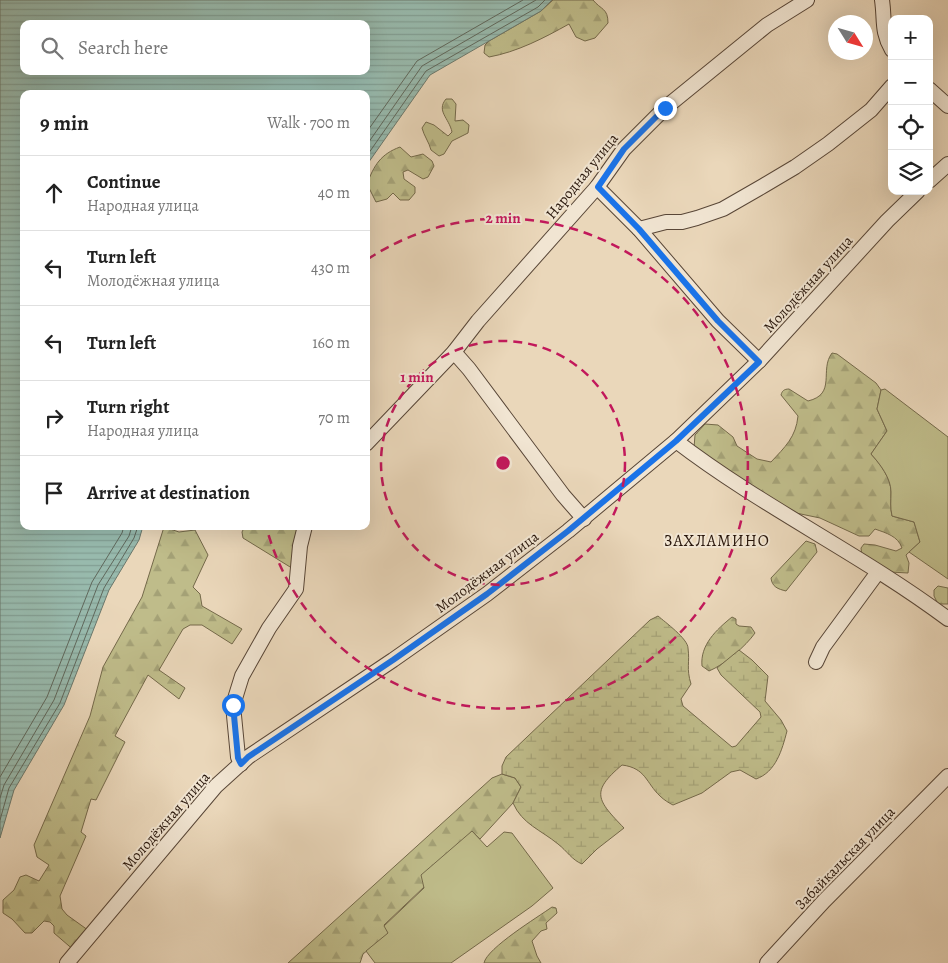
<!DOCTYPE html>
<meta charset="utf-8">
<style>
body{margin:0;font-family:Alegreya,serif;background:#f2f2f2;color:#222}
.controls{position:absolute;right:15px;top:15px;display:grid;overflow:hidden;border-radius:10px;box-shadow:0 5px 20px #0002}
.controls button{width:45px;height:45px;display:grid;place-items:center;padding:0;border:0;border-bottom:1px solid #e0e0e0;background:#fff;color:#222;font:25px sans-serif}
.compass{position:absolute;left:828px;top:15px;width:45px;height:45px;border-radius:50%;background:#fff;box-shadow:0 5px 20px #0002;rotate:127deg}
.stop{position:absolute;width:15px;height:15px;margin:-11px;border:4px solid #1a73e8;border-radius:50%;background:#fff}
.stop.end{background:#1a73e8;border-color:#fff;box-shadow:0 1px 5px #0008}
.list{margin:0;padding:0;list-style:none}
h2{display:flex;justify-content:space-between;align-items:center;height:65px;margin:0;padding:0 20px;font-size:21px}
h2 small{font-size:16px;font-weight:400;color:#767676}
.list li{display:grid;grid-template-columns:32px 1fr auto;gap:15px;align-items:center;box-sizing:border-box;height:75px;padding:0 20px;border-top:1px solid #e0e0e0}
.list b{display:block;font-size:19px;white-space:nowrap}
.list p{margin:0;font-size:16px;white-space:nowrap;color:#767676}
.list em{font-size:16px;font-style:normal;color:#767676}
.icon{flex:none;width:28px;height:28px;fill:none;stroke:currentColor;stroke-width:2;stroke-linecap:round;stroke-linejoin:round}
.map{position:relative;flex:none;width:948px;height:963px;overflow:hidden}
.search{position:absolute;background:#fff;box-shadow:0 5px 20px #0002;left:20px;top:20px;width:350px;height:55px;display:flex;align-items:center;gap:12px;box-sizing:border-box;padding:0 18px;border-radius:10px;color:#767676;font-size:19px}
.panel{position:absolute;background:#fff;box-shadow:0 5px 20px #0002;left:20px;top:90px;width:350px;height:440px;border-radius:10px}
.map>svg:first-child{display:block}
.forest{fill:url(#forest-firs);stroke:#74694a}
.wetland{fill:url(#wetland-marsh);stroke:#74694a}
.garden{fill:#bfbc8a;stroke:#74694a}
.water{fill:url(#water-rules);stroke:#6b786c;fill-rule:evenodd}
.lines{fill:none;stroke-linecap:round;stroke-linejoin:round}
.shore{stroke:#60685c;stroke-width:1}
.minor-casing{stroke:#584637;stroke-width:16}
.minor{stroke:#f1e5d2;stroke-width:14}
.route{stroke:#1a73e8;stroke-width:6}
.ring{fill:none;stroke:#c2185b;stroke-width:2.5;stroke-dasharray:9 6}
.labels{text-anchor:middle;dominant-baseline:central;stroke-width:4;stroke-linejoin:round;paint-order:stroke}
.street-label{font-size:15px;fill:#28160b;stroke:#f1e5d2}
.neighbourhood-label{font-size:16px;letter-spacing:1px;fill:#28160b;stroke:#f1e5d2}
.centre{fill:#c2185b;stroke:#f1e5d2;stroke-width:2.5}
.ring-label{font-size:15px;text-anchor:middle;font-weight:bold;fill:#c2185b;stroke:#f1e5d2;stroke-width:4;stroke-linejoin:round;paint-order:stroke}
</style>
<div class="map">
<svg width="948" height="963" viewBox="0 0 948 963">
<defs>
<pattern id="forest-firs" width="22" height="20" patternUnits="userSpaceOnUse" patternTransform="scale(1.25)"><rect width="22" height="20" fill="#bfbc8a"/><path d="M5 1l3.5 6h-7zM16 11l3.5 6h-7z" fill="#a4a176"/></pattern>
<pattern id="wetland-marsh" width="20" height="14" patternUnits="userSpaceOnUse" patternTransform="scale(1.25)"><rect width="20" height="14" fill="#bfbc8a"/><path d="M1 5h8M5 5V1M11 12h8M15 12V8" fill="none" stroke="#a4a176"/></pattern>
<pattern id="water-rules" width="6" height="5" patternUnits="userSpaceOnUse" patternTransform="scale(1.25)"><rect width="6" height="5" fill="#98baad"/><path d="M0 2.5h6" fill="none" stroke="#839f94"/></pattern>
</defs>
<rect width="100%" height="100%" fill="#ead7ba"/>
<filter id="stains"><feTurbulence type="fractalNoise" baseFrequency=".004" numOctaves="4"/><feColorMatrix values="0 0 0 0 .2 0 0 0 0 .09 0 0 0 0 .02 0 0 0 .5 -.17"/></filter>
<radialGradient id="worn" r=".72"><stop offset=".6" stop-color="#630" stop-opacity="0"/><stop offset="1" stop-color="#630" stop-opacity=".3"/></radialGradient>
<g class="forest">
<path d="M553 0H593C601 10 608 8 608 23L595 38 585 41 576 37 569 24C544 38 517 52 489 57L484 53 485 45 489 41 541 11Z"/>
<path d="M446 99H452L456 104 455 121 463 120 469 125 468 133 452 141 444 154 439 156 431 150C429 142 424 136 422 128L426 122 434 125 448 136 452 132C449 118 436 111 446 99Z"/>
<path d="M400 147 411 157 423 154 432 161 434 166 428 177 423 179 408 170 403 172 404 179 415 187V193L409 200H400L393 193 387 199 376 202 367 184C374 165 381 154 400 147Z"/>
<path d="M832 353 837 354 876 383 881 390 877 409 887 431 871 454C880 464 891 478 891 492 891 501 890 507 892 516L914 522 920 542 906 555 909 563 908 573 890 572 862 557 861 548 864 544 875 545 896 551 902 548C898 536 886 533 875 529L869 536H859L820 518 796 513 746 485 694 448 695 435 705 424 718 425 733 437 737 446 757 459 771 462C785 447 796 437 798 416L781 395C782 391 784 389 789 389L808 401C837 394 819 370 832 353Z"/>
<path d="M245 526H290L298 531 295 570 243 538 242 532Z"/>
<path d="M164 527 179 532 195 530 208 555 193 587 200 594 202 606 242 629 232 644 202 625H190L183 629 159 670 185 688 179 699 148 675 115 736 125 742 96 800 91 799 81 832 86 836 60 896 62 909 67 915 92 933 76 952 54 933V926L50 922 44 921 32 933H25L12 919 3 913V900L14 890 20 877 26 875 39 881 49 865 37 857 34 845 90 716 103 667 142 597Z"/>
<path d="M806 541 815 544 817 552 786 591C778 589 772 587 771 578Z"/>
<path d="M938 586 948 588V604H938L934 596V590Z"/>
<path d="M732 617 736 619V624L739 626 751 627 755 633C746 646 724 665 709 671L702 666C700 645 716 630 732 617Z"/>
<path d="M502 774 515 778 521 787 513 803 480 839 472 831 424 887 384 925 389 933 363 954 360 963H288L492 778Z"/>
<path d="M552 907 556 908 557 913 546 923 547 929 541 931 532 941 537 956 541 963H484C487 948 538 917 552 907Z"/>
</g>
<path class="wetland" d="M658 616C665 622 688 639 688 648 690 663 686 668 691 684L681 699 683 706 732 747 736 746 761 717 760 712 721 675 717 668 739 650 752 660 768 676 765 701 781 720 787 731C782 750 776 772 756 779L740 770 731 772 702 793 673 805C669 803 664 800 660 796 646 783 646 768 622 765 590 792 597 800 624 828L597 849 582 864C572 860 567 851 558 844 541 830 522 824 513 803L521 787 515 778 502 774V766L506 757 650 620Z"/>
<g class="garden">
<path d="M885 389 948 437V579L909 552 920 542 914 522 892 516C890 507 891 501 891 492 891 478 880 464 871 454L887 431 877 409 881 390Z"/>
<path d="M472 831 487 847 504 832 512 833 553 888 532 906 451 963H375L366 951 388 933 384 926 424 888 421 875Z"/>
</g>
<path class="water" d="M0 0H552L541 11 430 75 366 166V94H24V526H143L139 540 109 590 64 705 14 790 0 838ZM24 24H366V71H24Z"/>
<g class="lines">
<g class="shore">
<path d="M366 133 417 61 523 0"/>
<path d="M366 146 422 66 536 0"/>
<path d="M366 157 426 71 538 7 545 0"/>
<path d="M0 777 47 697 92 582 122 533 124 526"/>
<path d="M0 798 4 785 54 700 98 585 129 536 132 526"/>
<path d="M0 820 9 788 60 703 104 588 134 538 138 526"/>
</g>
<defs>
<g id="minor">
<path d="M882 0C885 20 881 31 892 50"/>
<path d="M929 89 948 106"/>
<path d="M929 181 948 164"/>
<path d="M597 187 639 229 718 321 759 361"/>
<path d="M639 229 666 222H682L697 218 723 209 763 186 795 167 828 144 871 110 892 86"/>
<path d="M454 352 469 369 563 495 584 519"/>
<path d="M676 441C762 507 861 554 948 619"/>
<path d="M366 444 454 352 478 321 597 187 624 149 665 108 767 25 807 0"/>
<path d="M816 662 823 647 878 572"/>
<path d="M241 764 238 757 233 705 242 676 269 628 296 589 300 546 305 526"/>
<path d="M67 963 216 786 248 757 393 660 487 594 568 531 676 441 759 361 887 221 918 191"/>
<path d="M767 963 824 901 948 776"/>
</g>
</defs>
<use href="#minor" class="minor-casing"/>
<use href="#minor" class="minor"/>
</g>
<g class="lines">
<path class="route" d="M233 705 238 758 241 764 248 757 393 660 487 594 568 531 676 441 759 362 718 321 639 229 598 187 624 149 665 108"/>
</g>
<g class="ring">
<circle cx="503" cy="463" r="122"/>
<path d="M368 259A245 245 0 1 1 266 526"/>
</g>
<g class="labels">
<g class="street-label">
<text transform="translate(582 176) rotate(-51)">Народная улица</text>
<text transform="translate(808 284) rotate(-48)">Молодёжная улица</text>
<text transform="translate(487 572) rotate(-37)">Молодёжная улица</text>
<text transform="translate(166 821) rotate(-49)">Молодёжная улица</text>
<text transform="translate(845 858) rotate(-46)">Забайкальская улица</text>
</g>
<g class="neighbourhood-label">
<text x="717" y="541">ЗАХЛАМИНО</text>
</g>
</g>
<circle cx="503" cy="463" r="8" class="centre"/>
<g class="ring-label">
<text x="503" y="223">2 min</text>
<text x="417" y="382">1 min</text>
</g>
<rect width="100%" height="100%" filter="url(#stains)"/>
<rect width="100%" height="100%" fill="url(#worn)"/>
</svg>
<div class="controls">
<button>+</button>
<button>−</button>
<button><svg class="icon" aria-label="locate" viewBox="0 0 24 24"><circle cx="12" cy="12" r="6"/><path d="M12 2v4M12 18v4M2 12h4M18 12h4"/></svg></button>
<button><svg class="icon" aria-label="layers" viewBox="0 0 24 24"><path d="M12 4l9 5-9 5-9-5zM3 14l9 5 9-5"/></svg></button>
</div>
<svg class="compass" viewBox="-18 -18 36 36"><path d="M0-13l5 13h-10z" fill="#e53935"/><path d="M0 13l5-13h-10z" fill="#767676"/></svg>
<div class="stop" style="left:233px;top:705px"></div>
<div class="stop end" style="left:665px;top:108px"></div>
<div class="search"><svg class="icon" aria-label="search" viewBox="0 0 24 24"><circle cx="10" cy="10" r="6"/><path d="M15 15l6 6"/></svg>Search here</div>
<section class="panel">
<h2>9 min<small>Walk · 700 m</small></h2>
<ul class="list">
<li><svg class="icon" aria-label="ahead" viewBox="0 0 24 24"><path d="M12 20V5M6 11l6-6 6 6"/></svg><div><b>Continue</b><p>Народная улица</p></div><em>40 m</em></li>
<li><svg class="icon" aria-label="left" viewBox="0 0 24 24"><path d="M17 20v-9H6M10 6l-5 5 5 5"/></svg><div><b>Turn left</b><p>Молодёжная улица</p></div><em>430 m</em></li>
<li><svg class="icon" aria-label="left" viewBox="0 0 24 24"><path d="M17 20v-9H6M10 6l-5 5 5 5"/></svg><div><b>Turn left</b></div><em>160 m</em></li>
<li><svg class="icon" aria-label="right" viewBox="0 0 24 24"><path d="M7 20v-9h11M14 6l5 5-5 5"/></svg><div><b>Turn right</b><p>Народная улица</p></div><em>70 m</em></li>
<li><svg class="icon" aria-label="arrive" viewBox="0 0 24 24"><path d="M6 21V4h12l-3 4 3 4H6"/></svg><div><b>Arrive at destination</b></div></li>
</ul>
</section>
</div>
